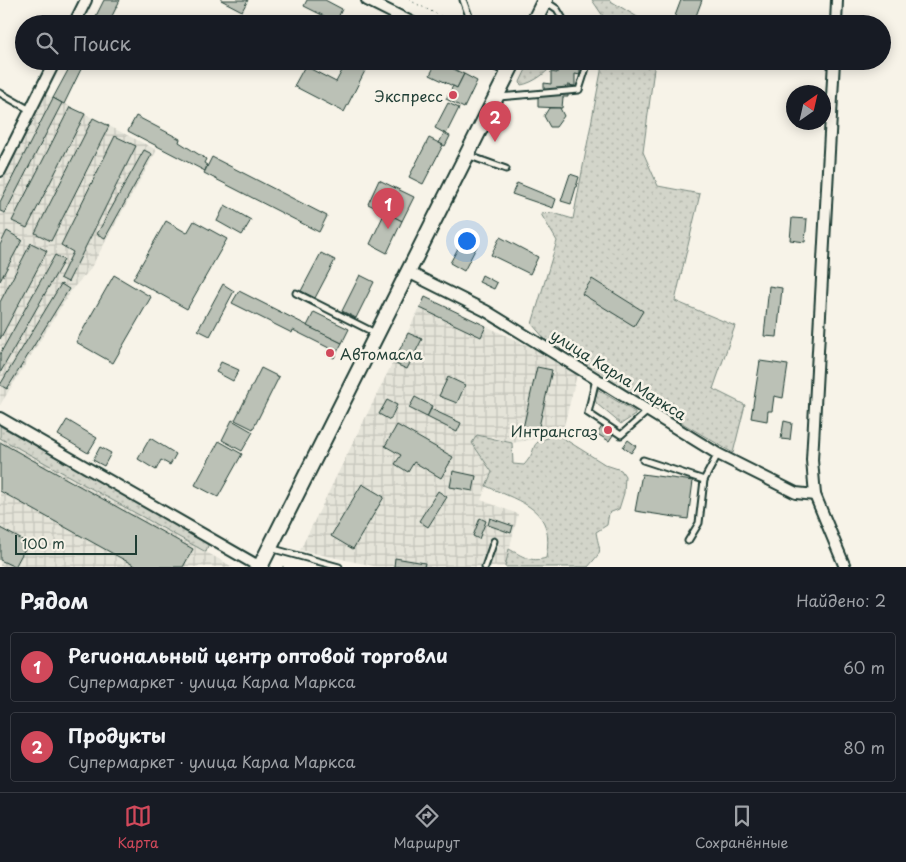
<!DOCTYPE html>
<html lang="ru">
<meta charset="utf-8">
<style>
body{margin:0;font-family:"Playpen Sans",sans-serif;background:#242831;color:#f1f3f6}
.compass{position:absolute;left:786px;top:85px;width:45px;height:45px;border-radius:50%;background:#171b24;box-shadow:0 2px 12px #0003;rotate:34deg}
.scale{position:absolute;left:15px;bottom:12px;width:122px;box-sizing:border-box;padding-left:5px;border:2px solid #1f3d34;border-top:0;font-size:14px;line-height:18px;white-space:nowrap;color:#1f3d34;-webkit-text-stroke:4px #f7f3e8;paint-order:stroke}
.you{position:absolute;left:466px;top:240px;width:18px;height:18px;margin:-12px;border:4px solid #fff;border-radius:50%;background:#1a73e8;box-shadow:0 0 0 8px #1a73e833}
.badge{display:grid;place-items:center;width:32px;height:32px;border-radius:50%;background:#d1495b;color:#fff;font-size:16px;font-weight:700}
.pin{position:absolute;translate:-50% -41px;filter:drop-shadow(0 1px 2px #0008)}
.pin::after{content:'';position:absolute;top:26px;width:18px;height:15px;background:inherit;clip-path:polygon(0 0,100% 0,50% 100%)}
.list{margin:0;padding:0;list-style:none}
h2{display:flex;justify-content:space-between;align-items:center;height:65px;margin:0;padding:0 20px;font-size:21px}
h2 small{font-size:16px;font-weight:400;color:#9ea1a6}
.list li{display:grid;grid-template-columns:32px 1fr auto;gap:15px;align-items:center;box-sizing:border-box;height:70px;margin:0 10px 10px;padding:0 10px;border:1px solid #363941;border-radius:5px}
.list b{display:block;font-size:19px;white-space:nowrap}
.list p{margin:0;font-size:16px;white-space:nowrap;color:#9ea1a6}
.list em{font-size:16px;font-style:normal;color:#9ea1a6}
.icon{flex:none;width:28px;height:28px;fill:none;stroke:currentColor;stroke-width:2;stroke-linecap:round;stroke-linejoin:round}
.map{position:relative;flex:none;width:906px;height:567px;overflow:hidden}
.search{position:absolute;background:#171b24;box-shadow:0 2px 12px #0003;left:15px;right:15px;top:15px;height:55px;display:flex;align-items:center;gap:12px;box-sizing:border-box;padding:0 18px;border-radius:28px;color:#9ea1a6;font-size:19px}
.sheet{height:225px;background:#171b24}
nav{display:flex;justify-content:space-around;align-items:center;box-sizing:border-box;height:70px;border-top:1px solid #363941;background:#171b24;font-size:14px;color:#9ea1a6}
nav a{display:grid;justify-items:center;gap:2px}
nav .on{color:#d1495b}
.map>svg:first-child{display:block}
.industrial{fill:url(#industrial-grid)}
.grass{fill:url(#grass-dots);stroke:#79897f}
.building{fill:#bbc1b6;stroke:#1f3d34}
.lines{fill:none;stroke-linecap:round;stroke-linejoin:round}
.lane-casing{stroke:#1f3d34;stroke-width:9}
.street-casing{stroke:#1f3d34;stroke-width:14}
.secondary-casing{stroke:#1f3d34;stroke-width:18}
.path{stroke:#1f3d34;stroke-width:1;stroke-dasharray:1 4;stroke-linecap:butt}
.lane{stroke:#f7f3e8;stroke-width:5}
.street{stroke:#f7f3e8;stroke-width:10}
.secondary{stroke:#f7f3e8;stroke-width:14}
.poi-dot{fill:#d1495b;stroke:#f7f3e8;stroke-width:2}
.labels{text-anchor:middle;dominant-baseline:central;stroke-width:5;stroke-linejoin:round;paint-order:stroke}
.poi-label{font-size:15px;fill:#1f3d34;stroke:#f7f3e8;text-anchor:end}
.street-label{font-size:15px;fill:#1f3d34;stroke:#f7f3e8}
</style>
<div class="map">
<svg width="906" height="567" viewBox="0 0 906 567">
<defs>
<pattern id="industrial-grid" width="8" height="8" patternUnits="userSpaceOnUse" patternTransform="scale(1.25)"><rect width="8" height="8" fill="#e5e4d9"/><path d="M0 4h8M4 0v8" fill="none" stroke="#c4c4bb"/></pattern>
<pattern id="grass-dots" width="8" height="8" patternUnits="userSpaceOnUse" patternTransform="scale(1.25)"><rect width="8" height="8" fill="#d3d5ca"/><path d="M2 2h.1M6 6h.1" fill="none" stroke="#b5b8ae" stroke-width="1.8" stroke-linecap="round"/></pattern>
</defs>
<rect width="100%" height="100%" fill="#f7f3e8"/>
<filter id="ink" filterUnits="userSpaceOnUse"><feTurbulence type="fractalNoise" baseFrequency=".02" numOctaves="2"/><feDisplacementMap in="SourceGraphic" scale="10" xChannelSelector="R" yChannelSelector="G"/><feConvolveMatrix kernelMatrix="1 2 1 2 8 2 1 2 1" color-interpolation-filters="sRGB"/></filter>
<g filter="url(#ink)">
<g class="industrial">
<path d="M45 94 157 150 89 271 73 288 0 405V184Z"/>
<path d="M425 297 545 354 577 375 561 437 558 435 512 443 491 436 492 472 481 500 518 514 505 567H378L300 550Z"/>
<path d="M0 438 206 552 233 567H0Z"/>
</g>
<g class="grass">
<path d="M592 0H609L639 18 644 24H603V16Z"/>
<path d="M530 61H556C549 71 534 83 521 85L520 82Z"/>
<path d="M603 61H655L643 152 658 186 700 194 675 301 735 326 713 389 745 405 733 453 550 345 532 324 557 241 541 214 553 213 573 219Z"/>
<path d="M597 389 635 412V415L621 424 597 404 595 400Z"/>
<path d="M0 426 209 542 206 552 0 438Z"/>
<path d="M477 435 512 443 513 464 524 465C542 445 523 444 558 435L606 465 621 470 625 476 624 493 619 509 609 513 607 525 596 532C600 555 604 548 588 567H505L509 549C522 556 531 563 546 558 556 509 523 503 486 486L492 472 472 443Z"/>
</g>
<g class="building">
<path d="M104 0H120L108 24H92Z"/>
<path d="M221 0H248L242 11Z"/>
<path d="M307 0H325L342 9 336 22 304 6Z"/>
<path d="M681 0H702L693 24H672Z"/>
<path d="M73 61H85L64 104 53 98Z"/>
<path d="M337 61H370L344 112 294 86 305 66 336 82 345 65Z"/>
<path d="M437 61 464 74 457 88 430 75Z"/>
<path d="M557 62 580 63V75L575 74V86L568 85V97H563L562 108 538 107V95L544 96V83L551 84V72L557 73Z"/>
<path d="M464 74 477 81 464 108 446 99 453 86 457 88Z"/>
<path d="M53 98 62 103 5 213 0 211V202Z"/>
<path d="M448 103 459 108 446 134 435 128Z"/>
<path d="M70 107 85 114 27 228 12 221Z"/>
<path d="M549 108H560L564 116 556 127H550L544 116Z"/>
<path d="M136 116 180 139 179 142 206 159 204 163 207 165 205 171 128 131Z"/>
<path d="M93 118 109 126 51 241 35 233Z"/>
<path d="M444 133 450 136 445 146 439 143Z"/>
<path d="M115 136 136 146 68 282 60 278 73 252 61 245Z"/>
<path d="M429 138 443 145 423 184 409 177Z"/>
<path d="M144 150 152 154 105 238 97 234Z"/>
<path d="M212 157 327 216 319 232 204 173Z"/>
<path d="M570 174 579 177 571 204 561 201Z"/>
<path d="M379 180 414 197 402 221 368 204Z"/>
<path d="M517 183 556 199 553 208 512 194Z"/>
<path d="M225 205 251 220 242 235 217 221Z"/>
<path d="M385 212 402 221 387 253 370 244Z"/>
<path d="M792 218 807 219 805 242 790 240Z"/>
<path d="M166 221 187 233 194 221 227 239 187 309 133 279Z"/>
<path d="M7 231 22 240 0 281V245Z"/>
<path d="M500 237 538 257 530 274 491 255Z"/>
<path d="M463 239 477 246 464 271 450 263Z"/>
<path d="M31 243 47 251 0 339V302Z"/>
<path d="M321 253 335 260 315 298 301 291Z"/>
<path d="M55 255 64 260 0 373V354Z"/>
<path d="M114 275 151 297 113 363 76 342Z"/>
<path d="M360 275 374 282 356 318 342 311Z"/>
<path d="M482 275 497 283 494 289 479 282Z"/>
<path d="M592 279 643 311 634 326 582 294Z"/>
<path d="M61 284 69 289 7 389 0 385Z"/>
<path d="M223 284 234 291 210 336 198 330Z"/>
<path d="M769 286 782 288 777 337 764 336Z"/>
<path d="M239 291 342 343 337 352 293 330 292 333 232 303Z"/>
<path d="M425 297 486 326 481 337 420 308Z"/>
<path d="M314 312 349 329 342 343 307 326Z"/>
<path d="M408 333 422 339 407 369 393 363Z"/>
<path d="M329 348 337 352 334 358 326 354Z"/>
<path d="M760 361 788 365 783 398 774 396 772 411H768L767 421 751 418Z"/>
<path d="M221 362 239 370 233 381 216 372Z"/>
<path d="M537 367 552 370 538 431 523 428Z"/>
<path d="M261 368 279 377 253 429 235 420Z"/>
<path d="M448 377 465 385 457 403 439 396Z"/>
<path d="M415 397 432 406 427 417 409 408Z"/>
<path d="M387 400 397 405 390 420 379 414Z"/>
<path d="M431 409 461 423 457 432 427 417Z"/>
<path d="M67 420 97 438 88 453 58 435Z"/>
<path d="M232 420 253 432 242 451 222 440Z"/>
<path d="M784 421 792 423 790 440 781 439Z"/>
<path d="M605 422 617 429 609 441 597 434Z"/>
<path d="M397 425 453 457 441 478 414 462 408 472 395 464 401 455 385 446Z"/>
<path d="M150 438 176 454 170 465 161 460 156 470 138 459Z"/>
<path d="M628 440 636 446 631 453 623 447Z"/>
<path d="M219 441 242 454 218 497 195 485Z"/>
<path d="M0 442 193 549 183 567H137L0 491Z"/>
<path d="M100 447 111 453 104 466 93 460Z"/>
<path d="M453 471 476 476 473 491 450 487Z"/>
<path d="M642 474 693 481 688 519 635 511Z"/>
<path d="M362 484 384 497 353 549 331 536Z"/>
<path d="M438 491 447 497 428 527 419 521Z"/>
<path d="M480 518 486 521 479 539 473 536Z"/>
<path d="M490 518 513 526 511 533 488 525Z"/>
<path d="M0 528 28 543 15 567 0 560Z"/>
<path d="M395 558 425 563 424 567H394Z"/>
</g>
<g class="lines">
<defs>
<g id="lane">
<path d="M463 0 472 24"/>
<path d="M545 1 557 9 566 24"/>
<path d="M0 93 30 110"/>
<path d="M499 97 579 90 587 65 585 61"/>
<path d="M467 155 506 169"/>
<path d="M296 293 377 334"/>
<path d="M596 379 588 413 621 435 648 411"/>
<path d="M643 460 704 480"/>
<path d="M688 541 699 523 704 480 718 454"/>
<path d="M270 548 339 567"/>
<path d="M485 567 494 541"/>
</g>
<g id="street">
<path d="M367 0 415 24"/>
<path d="M74 24 86 0"/>
<path d="M836 24 837 0"/>
<path d="M489 61 509 71"/>
<path d="M834 61 812 460 815 495 845 567"/>
<path d="M0 171 55 61"/>
<path d="M408 272 486 311 718 454 796 493 815 495"/>
<path d="M0 418 260 567"/>
</g>
<g id="secondary">
<path d="M533 24 545 0"/>
<path d="M260 567 514 61"/>
</g>
</defs>
<use href="#lane" class="lane-casing"/>
<use href="#street" class="street-casing"/>
<use href="#secondary" class="secondary-casing"/>
<g class="path">
<path d="M409 0 456 24"/>
<path d="M283 567V566"/>
</g>
<use href="#lane" class="lane"/>
<use href="#street" class="street"/>
<use href="#secondary" class="secondary"/>
</g>
</g>
<g class="poi-dot">
<circle cx="453" cy="95" r="5"/>
<circle cx="330" cy="353" r="5"/>
<circle cx="608" cy="430" r="5"/>
</g>
<g class="labels">
<g class="poi-label">
<text x="443" y="95">Экспресс</text>
<text x="340" y="353" text-anchor="start">Автомасла</text>
<text x="598" y="430">Интрансгаз</text>
</g>
<g class="street-label">
<text transform="translate(619 374) rotate(32)">улица Карла Маркса</text>
</g>
</g>
</svg>
<svg class="compass" viewBox="-18 -18 36 36"><path d="M0-13l5 13h-10z" fill="#e53935"/><path d="M0 13l5-13h-10z" fill="#9ea1a6"/></svg>
<div class="scale">100 m</div>
<div class="you"></div>
<div class="pin badge" style="left:388px;top:229px">1</div>
<div class="pin badge" style="left:495px;top:142px">2</div>
<div class="search"><svg class="icon" aria-label="search" viewBox="0 0 24 24"><circle cx="10" cy="10" r="6"/><path d="M15 15l6 6"/></svg>Поиск</div>
</div>
<section class="sheet">
<h2>Рядом<small>Найдено: 2</small></h2>
<ul class="list">
<li><span class="badge">1</span><div><b>Региональный центр оптовой торговли</b><p>Супермаркет · улица Карла Маркса</p></div><em>60 m</em></li>
<li><span class="badge">2</span><div><b>Продукты</b><p>Супермаркет · улица Карла Маркса</p></div><em>80 m</em></li>
</ul>
</section>
<nav>
<a class="on"><svg class="icon" aria-label="map" viewBox="0 0 24 24"><path d="M3 6l6-2 6 2 6-2v14l-6 2-6-2-6 2zM9 4v14M15 6v14"/></svg>Карта</a>
<a><svg class="icon" aria-label="directions" viewBox="0 0 24 24"><path d="M12 3l9 9-9 9-9-9zM9 14v-3h6M13 9l2 2-2 2"/></svg>Маршрут</a>
<a><svg class="icon" aria-label="saved" viewBox="0 0 24 24"><path d="M7 4h10v16l-5-4-5 4z"/></svg>Сохранённые</a>
</nav>
